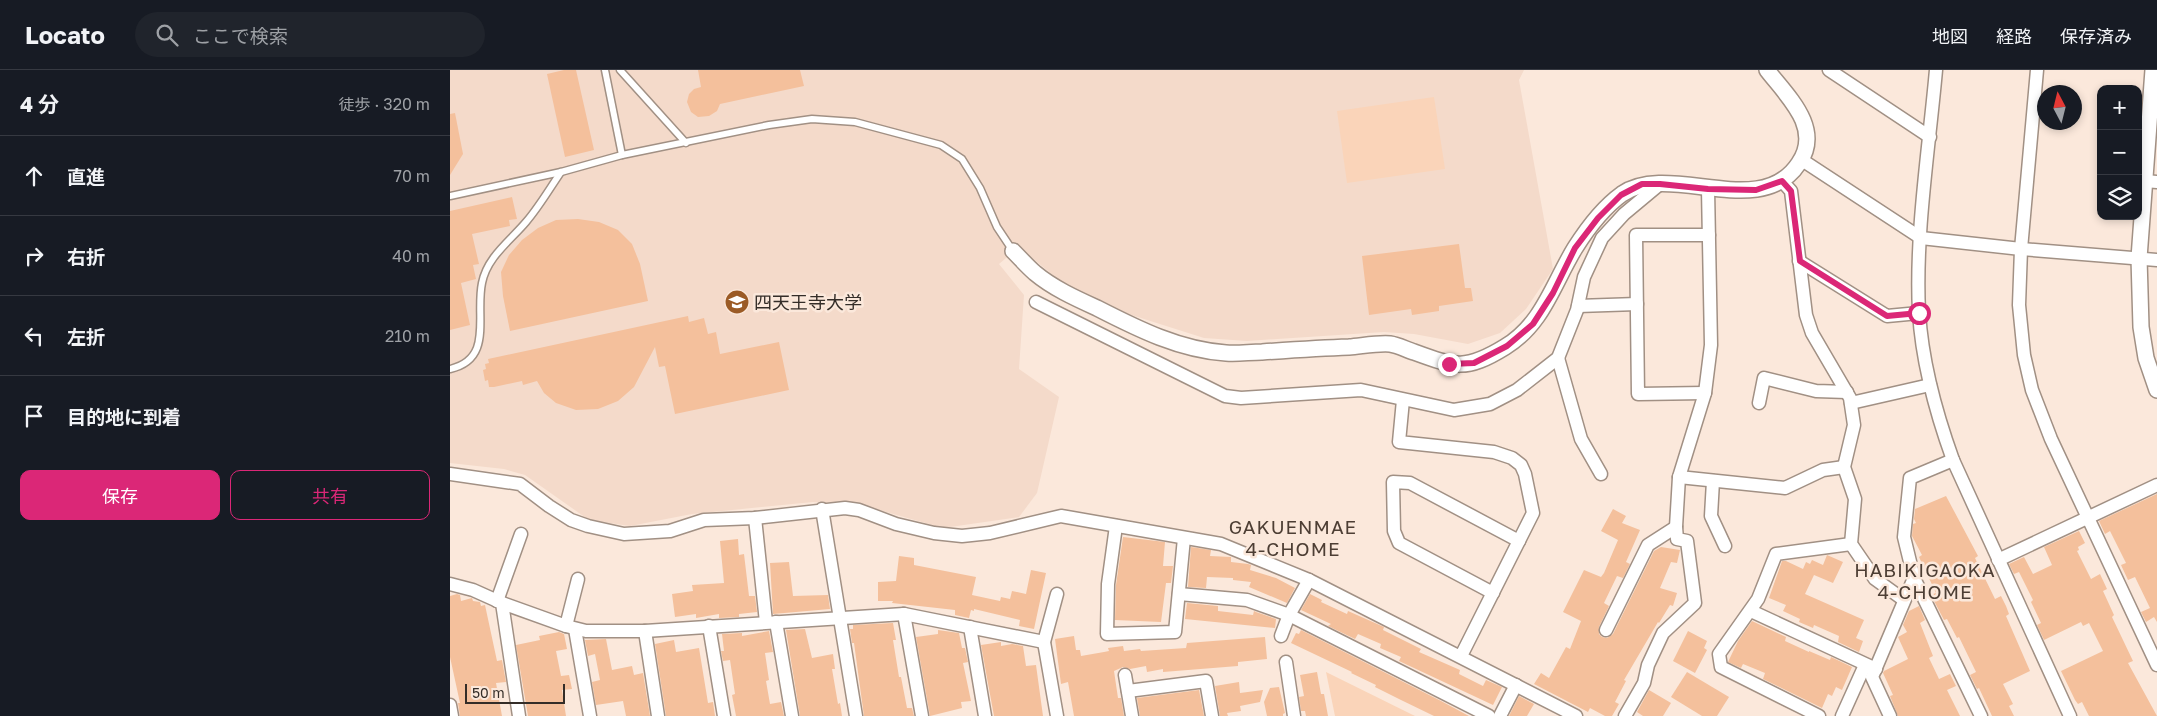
<!DOCTYPE html>
<html lang="ja">
<meta charset="utf-8">
<style>
body{margin:0;font-family:"Golos Text","Noto Sans JP",sans-serif;background:#20242c;color:#f1f3f6}
.controls{position:absolute;right:15px;top:15px;display:grid;overflow:hidden;border-radius:10px;box-shadow:0 2px 8px #0003}
.controls button{width:45px;height:45px;display:grid;place-items:center;padding:0;border:0;border-bottom:1px solid #363941;background:#171b24;color:#f1f3f6;font:25px sans-serif}
.compass{position:absolute;left:1587px;top:15px;width:45px;height:45px;border-radius:50%;background:#171b24;box-shadow:0 2px 8px #0003;rotate:353deg}
.scale{position:absolute;left:15px;bottom:12px;width:100px;box-sizing:border-box;padding-left:5px;border:2px solid #342d28;border-top:0;font-size:14px;line-height:18px;white-space:nowrap;color:#342d28;-webkit-text-stroke:4px #fbe8db;paint-order:stroke}
.stop{position:absolute;width:15px;height:15px;margin:-11px;border:4px solid #db2777;border-radius:50%;background:#fff}
.stop.end{background:#db2777;border-color:#fff;box-shadow:0 1px 5px #0008}
.list{margin:0;padding:0;list-style:none}
h2{display:flex;justify-content:space-between;align-items:center;height:65px;margin:0;padding:0 20px;font-size:21px}
h2 small{font-size:16px;font-weight:400;color:#9ea1a6}
.list li{display:grid;grid-template-columns:32px 1fr auto;gap:15px;align-items:center;box-sizing:border-box;height:80px;padding:0 20px;border-top:1px solid #363941}
.list b{display:block;font-size:19px;white-space:nowrap}
.list em{font-size:16px;font-style:normal;color:#9ea1a6}
.actions{display:flex;gap:10px;padding:15px 20px}
.actions a{flex:1;padding:11px 0;border:1px solid #db2777;border-radius:10px;text-align:center;font-size:18px;color:#db2777}
.actions .main{background:#db2777;color:#fff}
.icon{flex:none;width:28px;height:28px;fill:none;stroke:currentColor;stroke-width:2;stroke-linecap:round;stroke-linejoin:round}
.map{position:relative;flex:none;width:1707px;height:646px;overflow:hidden}
header{display:flex;align-items:center;gap:30px;box-sizing:border-box;height:70px;padding:0 25px;background:#171b24;border-bottom:1px solid #363941}
header strong{font-size:24px}
nav{display:flex;gap:28px;margin-inline-start:auto;font-size:18px}
.search{width:350px;height:45px;background:#20242c;display:flex;align-items:center;gap:12px;box-sizing:border-box;padding:0 18px;border-radius:28px;color:#9ea1a6;font-size:19px}
main{display:flex}
aside{flex:1;background:#171b24}
.map>svg:first-child{display:block}
.built{fill:#f4daca}
.green{fill:#fad4b9}
.building{fill:#f4c09c}
.lines{fill:none;stroke-linecap:round;stroke-linejoin:round}
.service-casing{stroke:#a19084;stroke-width:9}
.minor-casing{stroke:#a19084;stroke-width:15}
.tertiary-casing{stroke:#a19084;stroke-width:18}
.service{stroke:#fff;stroke-width:6}
.minor{stroke:#fff;stroke-width:12}
.tertiary{stroke:#fff;stroke-width:15}
.route{stroke:#db2777;stroke-width:6}
.labels{text-anchor:middle;dominant-baseline:central;stroke-width:5;stroke-linejoin:round;paint-order:stroke}
.poi-label{font-size:18px;fill:#342d28;stroke:#fbe8db;text-anchor:start}
.neighbourhood-label{font-size:19px;letter-spacing:1px;fill:#4d3e34;stroke:#fbe8db}
</style>
<header>
<strong>Locato</strong>
<div class="search"><svg class="icon" aria-label="search" viewBox="0 0 24 24"><circle cx="10" cy="10" r="6"/><path d="M15 15l6 6"/></svg>ここで検索</div>
<nav><a>地図</a><a>経路</a><a>保存済み</a></nav>
</header>
<main>
<aside>
<h2>4 分<small>徒歩 · 320 m</small></h2>
<ul class="list">
<li><svg class="icon" aria-label="ahead" viewBox="0 0 24 24"><path d="M12 20V5M6 11l6-6 6 6"/></svg><div><b>直進</b></div><em>70 m</em></li>
<li><svg class="icon" aria-label="right" viewBox="0 0 24 24"><path d="M7 20v-9h11M14 6l5 5-5 5"/></svg><div><b>右折</b></div><em>40 m</em></li>
<li><svg class="icon" aria-label="left" viewBox="0 0 24 24"><path d="M17 20v-9H6M10 6l-5 5 5 5"/></svg><div><b>左折</b></div><em>210 m</em></li>
<li><svg class="icon" aria-label="arrive" viewBox="0 0 24 24"><path d="M6 21V4h12l-3 4 3 4H6"/></svg><div><b>目的地に到着</b></div></li>
</ul>
<div class="actions"><a class="main">保存</a><a>共有</a></div>
</aside>
<div class="map">
<svg width="1707" height="646" viewBox="0 0 1707 646">
<rect width="100%" height="100%" fill="#fbe8db"/>
<path class="built" d="M0 0H1074L1069 10 1103 199 1076 239 1050 263 1018 274 964 264 934 262 797 271 754 268 672 242 610 211 569 177 549 194 574 225 569 299 609 327 587 423 569 447 493 458 415 436 363 432 242 444 180 456 139 450 75 405 54 399 0 393Z"/>
<g class="green">
<path d="M984 27 995 99 897 113 887 41Z"/>
<path d="M876 602 965 646H885Z"/>
</g>
<g class="building">
<path d="M114 0H126L144 80 115 87 97 4Z"/>
<path d="M248 0H350L354 16 270 34 267 41 259 46 248 47 241 42 237 32 239 24 244 19 251 17Z"/>
<path d="M5 43 13 84 0 105V44Z"/>
<path d="M62 127 67 149 59 150 60 156 22 164 29 194 23 195 26 209 11 213 20 255 0 260V141Z"/>
<path d="M128 149 149 152 168 160 182 174 190 194 198 231 60 261 53 226 51 202 59 185 72 170 88 158 106 150Z"/>
<path d="M1009 174 1015 218H1021L1023 231 989 236V241L962 245 961 239 919 245 912 186Z"/>
<path d="M238 246 239 252 254 248 258 264 266 262 270 284 329 272 339 320 225 344 215 296 209 297 205 277 184 317 168 331 148 339 126 340 106 333 94 323 87 311 73 315 72 311 44 317H39L38 310 35 311 33 300 36 299 35 294 39 293 38 289Z"/>
<path d="M1707 424V552L1704 547 1696 552 1691 542 1700 538 1685 507 1678 510 1671 495 1676 493 1660 461 1655 464 1649 451Z"/>
<path d="M1496 426 1528 486 1525 488 1545 529 1551 526 1556 536 1559 544 1556 546 1580 601 1553 614 1563 634 1559 636 1564 646H1542L1529 618 1527 619 1520 605 1526 602 1509 567 1507 568 1497 549 1494 550 1483 529 1485 528 1483 524 1486 523 1469 487 1472 485 1462 466 1463 454 1466 453 1464 449 1465 439Z"/>
<path d="M1163 439 1176 446 1172 453 1190 460 1176 492 1180 494 1173 508 1167 506 1154 533 1159 536 1149 557V564L1152 567 1157 568 1163 564 1204 481 1211 477 1230 480 1227 493 1221 492 1210 518 1227 523 1223 536 1220 535 1209 553 1208 552 1174 610 1176 611 1165 632 1169 634 1162 646H1155L1140 638 1138 642 1084 614 1091 603 1099 608 1116 577 1120 579 1131 551 1113 542 1134 500 1151 507 1154 503 1168 470 1151 461Z"/>
<path d="M1629 461 1635 473 1628 477 1629 480 1627 481 1641 509 1650 504 1657 519 1653 521 1664 545 1662 547 1683 591 1678 593 1707 646H1639L1632 632 1628 634 1625 630 1611 601 1653 581 1639 553 1633 556 1631 552 1594 570 1587 555 1591 553 1581 532 1583 530 1569 502 1564 504 1559 494 1574 487 1583 504 1602 495 1594 477Z"/>
<path d="M673 467 715 472 713 496H723L721 513H716L711 552 665 550 666 515Z"/>
<path d="M288 469 289 485 294 484 299 526H305L307 542 289 544V547L269 548V544L246 548V544L225 547 222 524 243 521 242 515 274 513 270 471Z"/>
<path d="M741 477 761 480 760 486 781 487V492L798 494 801 495 800 500 826 508 845 518 837 533 799 517 801 512 783 510V508L757 507 756 518 738 517Z"/>
<path d="M1377 485 1393 492 1383 513 1364 505 1355 524 1414 550 1406 568 1413 571 1409 582 1388 572 1389 566 1364 555 1363 558 1349 552 1350 549 1333 541 1336 535 1319 528 1332 491H1336L1353 499 1356 492 1360 494 1362 490 1373 495Z"/>
<path d="M449 486 464 488V495L526 507 522 525 550 531 551 527 560 529 562 521 576 524 581 500 596 503 584 559 569 556 570 550 524 539V541L521 540 519 548 505 545V540L442 533 443 531H428V512L446 511Z"/>
<path d="M339 492 343 526 378 525 380 539 323 544 320 493Z"/>
<path d="M7 524 10 525 11 531 22 528 23 531 30 532 31 536 35 535 47 591 52 590 56 612 46 613 52 646H10L8 633H10L0 587V526Z"/>
<path d="M860 524 872 530 871 532 897 544 898 541 934 557 933 560 971 579 969 582 1010 600 1009 604 1033 616 1036 610 1052 617 1043 635 949 591 951 587 930 578 931 574 908 564 905 569 878 556 881 554 851 540Z"/>
<path d="M737 533 768 536V541L803 545 804 541 806 542 826 549 825 558 735 549Z"/>
<path d="M1469 536 1475 550 1470 553 1483 586 1479 588 1489 609 1500 604 1506 616 1497 620 1510 646H1448L1440 626 1443 625 1433 603 1434 601 1458 589 1448 567 1457 562 1453 555 1459 541Z"/>
<path d="M1302 551 1336 567 1335 571 1359 582V581L1380 590 1381 587 1402 597 1392 620 1386 617 1382 626 1378 624 1372 638 1313 609 1315 603 1293 594 1291 598 1278 592 1288 571Z"/>
<path d="M443 553 446 570H443L449 607H451L457 638H462L464 646H414L404 573H402L400 559H403V555Z"/>
<path d="M355 559 362 588 383 584 385 599H382L388 634 390 633 392 646H350L336 560Z"/>
<path d="M488 560 509 563 512 578H515L518 592 513 593 521 631 511 632 512 638 480 646 466 567 488 564Z"/>
<path d="M851 560 991 631 1019 646H984L951 630 925 617 926 615 901 603 902 602 841 573 846 563 849 564Z"/>
<path d="M319 561 323 582 315 583 319 610 316 611 320 634 331 632 334 646H286L282 625 285 624 280 590 273 591 271 581H274L272 564 292 563V566Z"/>
<path d="M1238 561 1257 571 1254 578 1257 580 1245 603 1223 591Z"/>
<path d="M109 562 114 564 117 579 106 581 111 606 119 605 122 619 112 620 116 646H78L66 575 90 570 89 566Z"/>
<path d="M624 566 626 580H630L631 586 654 582 659 581 658 578 673 576 674 581 690 579 691 581 736 578 737 573 815 567 817 589 788 592V596L713 602V599L697 602 696 596 680 599 673 597 664 601 668 628H671L674 646H624L618 612 611 614 605 569Z"/>
<path d="M156 569 162 600 182 596 184 605 193 603 200 646H176L173 631 146 635 142 612 150 610 145 584 138 586 135 570Z"/>
<path d="M224 570 226 582 249 578 258 633 263 632 265 646H216L205 574Z"/>
<path d="M551 572V576L562 574 573 576 576 596 586 595 593 646H544L531 575Z"/>
<path d="M867 602 871 624H874L878 646H856L855 641H851L849 627 854 626 850 605Z"/>
<path d="M1237 602 1279 627 1267 646H1252L1221 627Z"/>
<path d="M789 612 790 623 813 620 810 632 790 636 791 641 777 643 778 646H770L765 616Z"/>
<path d="M829 617 835 643 833 644V646H817L814 632 820 618Z"/>
<path d="M749 620 754 646H690L687 628Z"/>
<path d="M1199 620 1221 633 1213 646H1193L1187 642Z"/>
<path d="M1069 626 1084 634 1077 646H1059Z"/>
</g>
<g class="lines">
<defs>
<g id="service">
<path d="M155 0 172 85"/>
<path d="M170 0 236 73"/>
<path d="M0 126 111 102 172 85 319 55 362 49 405 52 491 75 512 89 530 118 547 157 563 181"/>
<path d="M0 299C44 289 25 246 32 213 37 187 60 171 76 152 89 137 100 118 111 102"/>
</g>
<g id="minor">
<path d="M1379 0 1480 67"/>
<path d="M1486 0C1479 78 1465 165 1469 242 1472 293 1486 343 1503 390L1620 646"/>
<path d="M1587 0 1571 179 1569 235 1574 285 1582 320 1601 369 1707 595"/>
<path d="M1352 90 1471 168 1571 179 1707 190"/>
<path d="M1332 111 1341 121 1356 245 1362 263 1400 328 1404 355 1394 397 1405 429 1401 474 1425 509 1454 530"/>
<path d="M1695 111 1707 112"/>
<path d="M1349 191 1437 246 1469 243"/>
<path d="M586 232 775 326 791 328 911 320 1004 340 1040 334 1067 320 1108 288 1127 240 1134 207 1152 168 1174 144 1210 114"/>
<path d="M1128 236 1187 234"/>
<path d="M1108 288 1131 369 1151 404"/>
<path d="M1255 323 1188 324 1186 165H1259"/>
<path d="M953 330 949 372 1044 382 1062 388 1071 395 1075 404 1083 443 1011 586"/>
<path d="M1309 333 1314 308 1366 321 1397 322"/>
<path d="M1401 333 1480 315"/>
<path d="M1503 390 1460 408 1454 467 1464 508 1531 646"/>
<path d="M0 404 70 414 99 436 121 450 138 456 174 464 220 461 254 450 305 448 395 438 409 440 446 454 484 463 512 466 540 463 611 446 771 474 859 510 1126 646"/>
<path d="M1229 407 1335 418 1373 400 1394 397"/>
<path d="M1263 411 1261 446 1275 476"/>
<path d="M372 439 406 646"/>
<path d="M305 448 316 552"/>
<path d="M666 456 658 514 657 564 725 562 734 468"/>
<path d="M1548 490 1707 415"/>
<path d="M0 514 23 520 52 533 116 556 136 561H195L454 544 594 572"/>
<path d="M1043 523 949 473 944 461 943 412 960 413 1069 471"/>
<path d="M729 524 797 530 839 545 1039 646"/>
<path d="M47 531 71 464"/>
<path d="M52 533 69 646"/>
<path d="M1301 541 1426 599"/>
<path d="M454 544 472 646"/>
<path d="M326 552 342 646"/>
<path d="M116 556 128 509"/>
<path d="M259 556 274 646"/>
<path d="M520 557 535 646"/>
<path d="M125 559 140 646"/>
<path d="M1156 560 1198 475 1226 457"/>
<path d="M195 561 208 646"/>
<path d="M831 566 839 545 859 510"/>
<path d="M836 592 844 646"/>
<path d="M675 605 682 646"/>
<path d="M678 621 756 611 762 646"/>
<path d="M0 635 2 646"/>
<path d="M607 646 594 572 607 524"/>
<path d="M1050 646 1066 615"/>
<path d="M1175 646 1194 613 1198 595 1213 563 1245 533 1237 471 1227 469 1226 457 1229 407 1255 323 1261 275 1258 119"/>
<path d="M1369 646 1271 597 1269 584 1308 529 1326 484 1401 474"/>
<path d="M1392 646 1415 595"/>
<path d="M1440 646 1422 607 1464 508"/>
</g>
<g id="tertiary">
<path d="M1703 0 1689 188 1691 257 1696 288 1707 320"/>
<path d="M563 181C570 188 577 196 585 203 603 218 625 228 647 238 688 259 730 280 776 283 788 284 800 282 812 282 841 280 870 278 899 277 912 276 927 273 940 274 948 275 957 280 964 282 1005 297 1016 301 1055 277 1093 254 1103 214 1125 178 1137 159 1154 137 1172 124 1220 91 1311 152 1349 93 1373 58 1337 26 1317 0"/>
</g>
</defs>
<use href="#service" class="service-casing"/>
<use href="#minor" class="minor-casing"/>
<use href="#tertiary" class="tertiary-casing"/>
<use href="#service" class="service"/>
<use href="#minor" class="minor"/>
<use href="#tertiary" class="tertiary"/>
</g>
<g class="lines">
<path class="route" d="M999 294 1024 293 1057 276 1083 254 1103 223 1125 178 1148 148 1171 125 1192 114H1210L1258 119 1306 120 1332 111 1341 121 1350 191 1437 246 1469 243"/>
</g>
<defs>
<symbol id="university-disc" viewBox="-11 -11 22 22"><circle r="9.5" fill="#9b5b26" stroke="#fbe8db"/><path d="M0-5L7-2L0 1L-7-2ZM-4 1L0 2.5L4 1V4Q0 6-4 4Z" fill="#fff"/></symbol>
</defs>
<g fill-rule="evenodd">
<use href="#university-disc" x="273" y="218" width="28" height="28"/>
</g>
<g class="labels">
<g class="poi-label">
<text x="304" y="232">四天王寺大学</text>
</g>
<g class="neighbourhood-label">
<text x="843" y="456">GAKUENMAE<tspan x="843" dy="22">4-CHOME</tspan></text>
<text x="1475" y="499">HABIKIGAOKA<tspan x="1475" dy="22">4-CHOME</tspan></text>
</g>
</g>
</svg>
<div class="controls">
<button>+</button>
<button>−</button>
<button><svg class="icon" aria-label="layers" viewBox="0 0 24 24"><path d="M12 4l9 5-9 5-9-5zM3 14l9 5 9-5"/></svg></button>
</div>
<svg class="compass" viewBox="-18 -18 36 36"><path d="M0-13l5 13h-10z" fill="#e53935"/><path d="M0 13l5-13h-10z" fill="#9ea1a6"/></svg>
<div class="scale">50 m</div>
<div class="stop" style="left:1469px;top:243px"></div>
<div class="stop end" style="left:999px;top:294px"></div>
</div>
</main>
